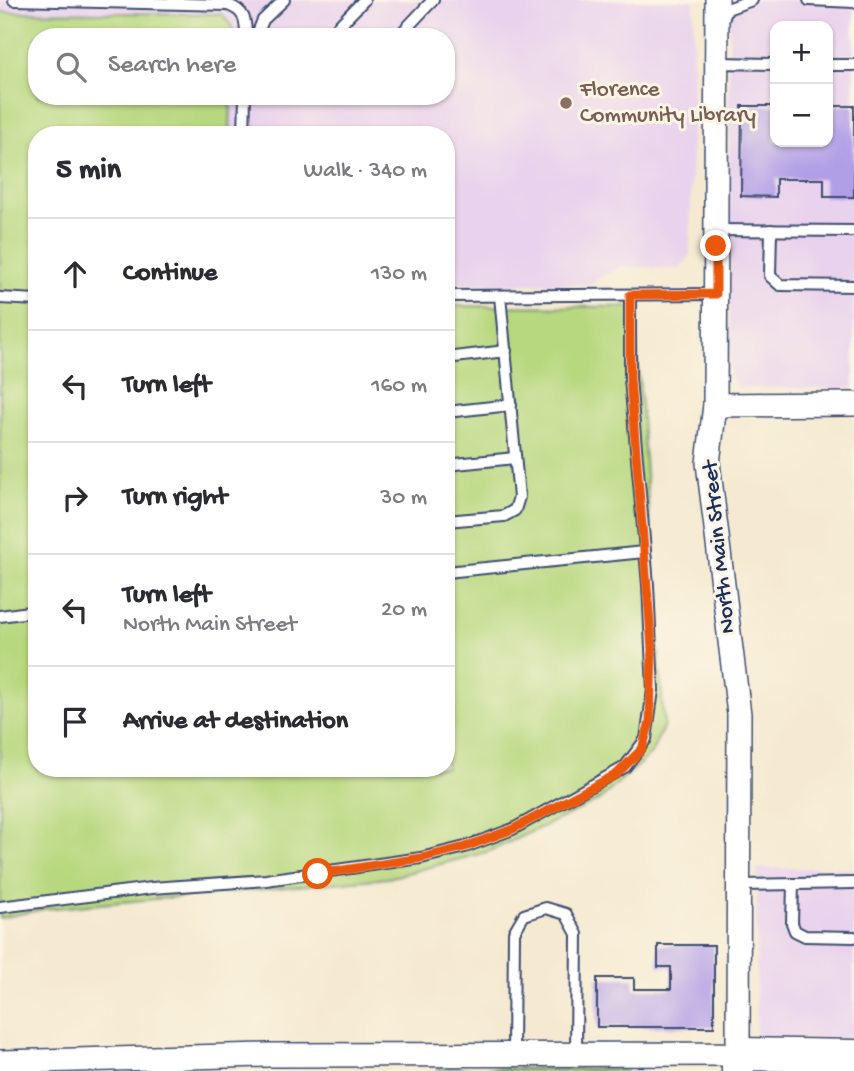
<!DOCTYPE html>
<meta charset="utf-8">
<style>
body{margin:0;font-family:"Gochi Hand",sans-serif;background:#f7f7f7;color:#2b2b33}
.controls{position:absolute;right:21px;top:21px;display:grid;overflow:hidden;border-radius:14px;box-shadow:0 2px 5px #0004}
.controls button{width:63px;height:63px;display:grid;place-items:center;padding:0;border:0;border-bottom:2px solid #e1e1e2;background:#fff;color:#2b2b33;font:35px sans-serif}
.stop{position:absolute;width:21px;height:21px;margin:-16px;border:5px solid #ea580c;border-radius:50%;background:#fff}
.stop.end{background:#ea580c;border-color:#fff;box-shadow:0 2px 7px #0008}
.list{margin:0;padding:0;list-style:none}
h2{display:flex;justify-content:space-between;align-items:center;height:91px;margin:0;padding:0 28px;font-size:30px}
h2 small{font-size:23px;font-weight:400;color:#7c7c81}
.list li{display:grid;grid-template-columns:46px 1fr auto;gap:21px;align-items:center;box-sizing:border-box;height:112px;padding:0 28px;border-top:2px solid #e1e1e2}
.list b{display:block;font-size:26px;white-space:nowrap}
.list p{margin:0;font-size:23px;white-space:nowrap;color:#7c7c81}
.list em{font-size:23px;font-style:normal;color:#7c7c81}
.icon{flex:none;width:38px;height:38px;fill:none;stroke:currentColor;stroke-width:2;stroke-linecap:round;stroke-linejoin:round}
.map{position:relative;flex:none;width:854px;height:1071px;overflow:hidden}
.search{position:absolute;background:#fff;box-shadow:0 2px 5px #0004;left:28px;top:28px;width:427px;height:77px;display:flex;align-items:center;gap:18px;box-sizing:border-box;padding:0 24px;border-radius:28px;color:#7c7c81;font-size:26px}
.panel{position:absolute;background:#fff;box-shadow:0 2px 5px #0004;left:28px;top:126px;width:427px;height:651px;border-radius:28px}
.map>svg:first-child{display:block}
.built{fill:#e9d2ed;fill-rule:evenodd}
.green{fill:#b8d87f;stroke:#6a846e;stroke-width:2}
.building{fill:#b09ee7}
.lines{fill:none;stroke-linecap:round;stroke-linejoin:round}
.lane-casing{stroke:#3c4b6f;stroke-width:14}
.street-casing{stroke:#3c4b6f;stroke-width:26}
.secondary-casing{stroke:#3c4b6f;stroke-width:35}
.lane{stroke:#fff;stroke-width:10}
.street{stroke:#fff;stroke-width:23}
.secondary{stroke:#fff;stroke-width:32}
.route{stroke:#ea580c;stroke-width:9}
.education-dot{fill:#8d6e63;stroke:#fcf5e5;stroke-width:2.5}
.labels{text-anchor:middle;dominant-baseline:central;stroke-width:6;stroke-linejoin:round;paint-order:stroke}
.education-label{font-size:23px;fill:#785e54;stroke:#fcf5e5;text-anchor:start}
.street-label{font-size:23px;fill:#1b2f5e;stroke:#fcf5e5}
</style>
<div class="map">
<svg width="854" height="1071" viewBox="0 0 854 1071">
<rect width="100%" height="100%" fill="#fcf5e5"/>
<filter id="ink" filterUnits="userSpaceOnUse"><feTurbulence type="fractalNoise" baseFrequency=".0143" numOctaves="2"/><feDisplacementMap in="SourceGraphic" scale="14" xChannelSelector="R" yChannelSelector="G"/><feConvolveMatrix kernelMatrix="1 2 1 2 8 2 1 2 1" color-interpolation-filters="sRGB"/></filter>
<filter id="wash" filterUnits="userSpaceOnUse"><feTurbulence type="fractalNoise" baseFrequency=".00686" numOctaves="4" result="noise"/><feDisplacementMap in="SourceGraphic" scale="28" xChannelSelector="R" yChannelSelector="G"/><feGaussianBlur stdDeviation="1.57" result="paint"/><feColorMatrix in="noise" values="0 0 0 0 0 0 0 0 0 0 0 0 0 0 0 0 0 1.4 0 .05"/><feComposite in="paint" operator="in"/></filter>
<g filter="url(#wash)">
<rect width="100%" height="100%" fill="#f5ead1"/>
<g class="built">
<path d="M0 0H694L690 256 680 269 621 266 589 284H446V135H230L231 96H446V37H232V27L222 14 0 12Z"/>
<path d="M729 0H854V388H740L730 378ZM775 26H828V142H775Z"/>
<path d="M757 868H854V1039H762L756 1033Z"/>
</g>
<g class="green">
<path d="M0 12 222 14 232 27V37H37V96H231L230 135H37V768H446V306L634 307 664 725 651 754 598 801 490 851 388 878 44 909 0 918Z"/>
<rect x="438" y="1068" width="188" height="3"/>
</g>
<g id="blocks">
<g class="building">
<path d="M742 106H775V142H828V106H854V197H824V179H776V197L741 196Z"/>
<path d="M658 945H714V1027H597V978H634V989H671V967H658Z"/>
</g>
</g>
</g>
<g filter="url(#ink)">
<use href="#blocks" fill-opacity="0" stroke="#3c4b6f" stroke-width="2"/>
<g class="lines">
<defs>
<g id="lane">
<path d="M14 0 228 5C245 11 246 20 246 37"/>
<path d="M809 0 854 2"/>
<path d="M723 20 727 9 752 0"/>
<path d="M256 37 263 20 284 0"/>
<path d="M328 37 364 0"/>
<path d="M398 37 433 0"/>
<path d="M718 63 775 64"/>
<path d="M828 65H854"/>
<path d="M244 135 245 96"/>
<path d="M716 230 854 231"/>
<path d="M771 230 770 276 780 285 854 286"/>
<path d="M446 296 716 294"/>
<path d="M0 298 37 300"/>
<path d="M446 358 506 351"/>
<path d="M446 412 511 405"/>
<path d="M446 465 515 458"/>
<path d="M446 521 504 516 515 510 519 497 500 296"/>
<path d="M446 572 644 552"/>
<path d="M0 616 37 611"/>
<path d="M793 884 792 923 795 931 805 936 854 937"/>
<path d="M741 885 854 883"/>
<path d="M0 907 152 888 266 880 421 858 465 847 513 829 625 767 646 739 653 690 648 585 630 379V295"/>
<path d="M513 1054 514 932 524 915 546 908 566 914 577 934 576 1053"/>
</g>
<g id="street">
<path d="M715 405 854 404"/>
<path d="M0 1062 268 1055 738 1054 739 714 708 463 715 405 717 0"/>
</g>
<path id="secondary" d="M738 1071V1054L854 1056"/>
</defs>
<use href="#lane" class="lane-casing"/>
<use href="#street" class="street-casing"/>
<use href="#secondary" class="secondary-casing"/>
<use href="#lane" class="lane"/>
<use href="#street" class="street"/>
<use href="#secondary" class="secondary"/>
</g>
</g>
<g class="lines" filter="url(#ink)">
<path class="route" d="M318 874 421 858 465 847 513 829 617 774 642 749 650 722 652 648 630 379V295L716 294V246"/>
</g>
<circle class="education-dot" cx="566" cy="103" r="7"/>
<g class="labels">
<g class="education-label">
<text x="580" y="90">Florence<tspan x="580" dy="26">Community Library</tspan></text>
</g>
<g class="street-label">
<text transform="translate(720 547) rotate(-96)">North Main Street</text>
</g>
</g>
</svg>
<div class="controls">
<button>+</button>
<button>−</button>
</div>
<div class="stop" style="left:318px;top:874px"></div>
<div class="stop end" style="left:716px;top:246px"></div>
<div class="search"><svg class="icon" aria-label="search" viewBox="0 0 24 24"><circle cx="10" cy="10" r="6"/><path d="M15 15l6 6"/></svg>Search here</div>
<section class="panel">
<h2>5 min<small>Walk · 340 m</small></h2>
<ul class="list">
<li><svg class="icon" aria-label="ahead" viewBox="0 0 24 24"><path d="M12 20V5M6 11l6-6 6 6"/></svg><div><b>Continue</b></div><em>130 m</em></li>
<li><svg class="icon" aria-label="left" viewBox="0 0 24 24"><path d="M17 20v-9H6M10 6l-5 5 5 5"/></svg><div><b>Turn left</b></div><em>160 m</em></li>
<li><svg class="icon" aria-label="right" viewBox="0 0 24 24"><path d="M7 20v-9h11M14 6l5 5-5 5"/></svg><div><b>Turn right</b></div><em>30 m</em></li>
<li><svg class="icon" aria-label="left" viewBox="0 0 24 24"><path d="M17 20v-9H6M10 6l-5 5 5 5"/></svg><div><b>Turn left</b><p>North Main Street</p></div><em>20 m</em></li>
<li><svg class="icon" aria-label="arrive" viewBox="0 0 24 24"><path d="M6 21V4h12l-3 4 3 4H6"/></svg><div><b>Arrive at destination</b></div></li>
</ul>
</section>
</div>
